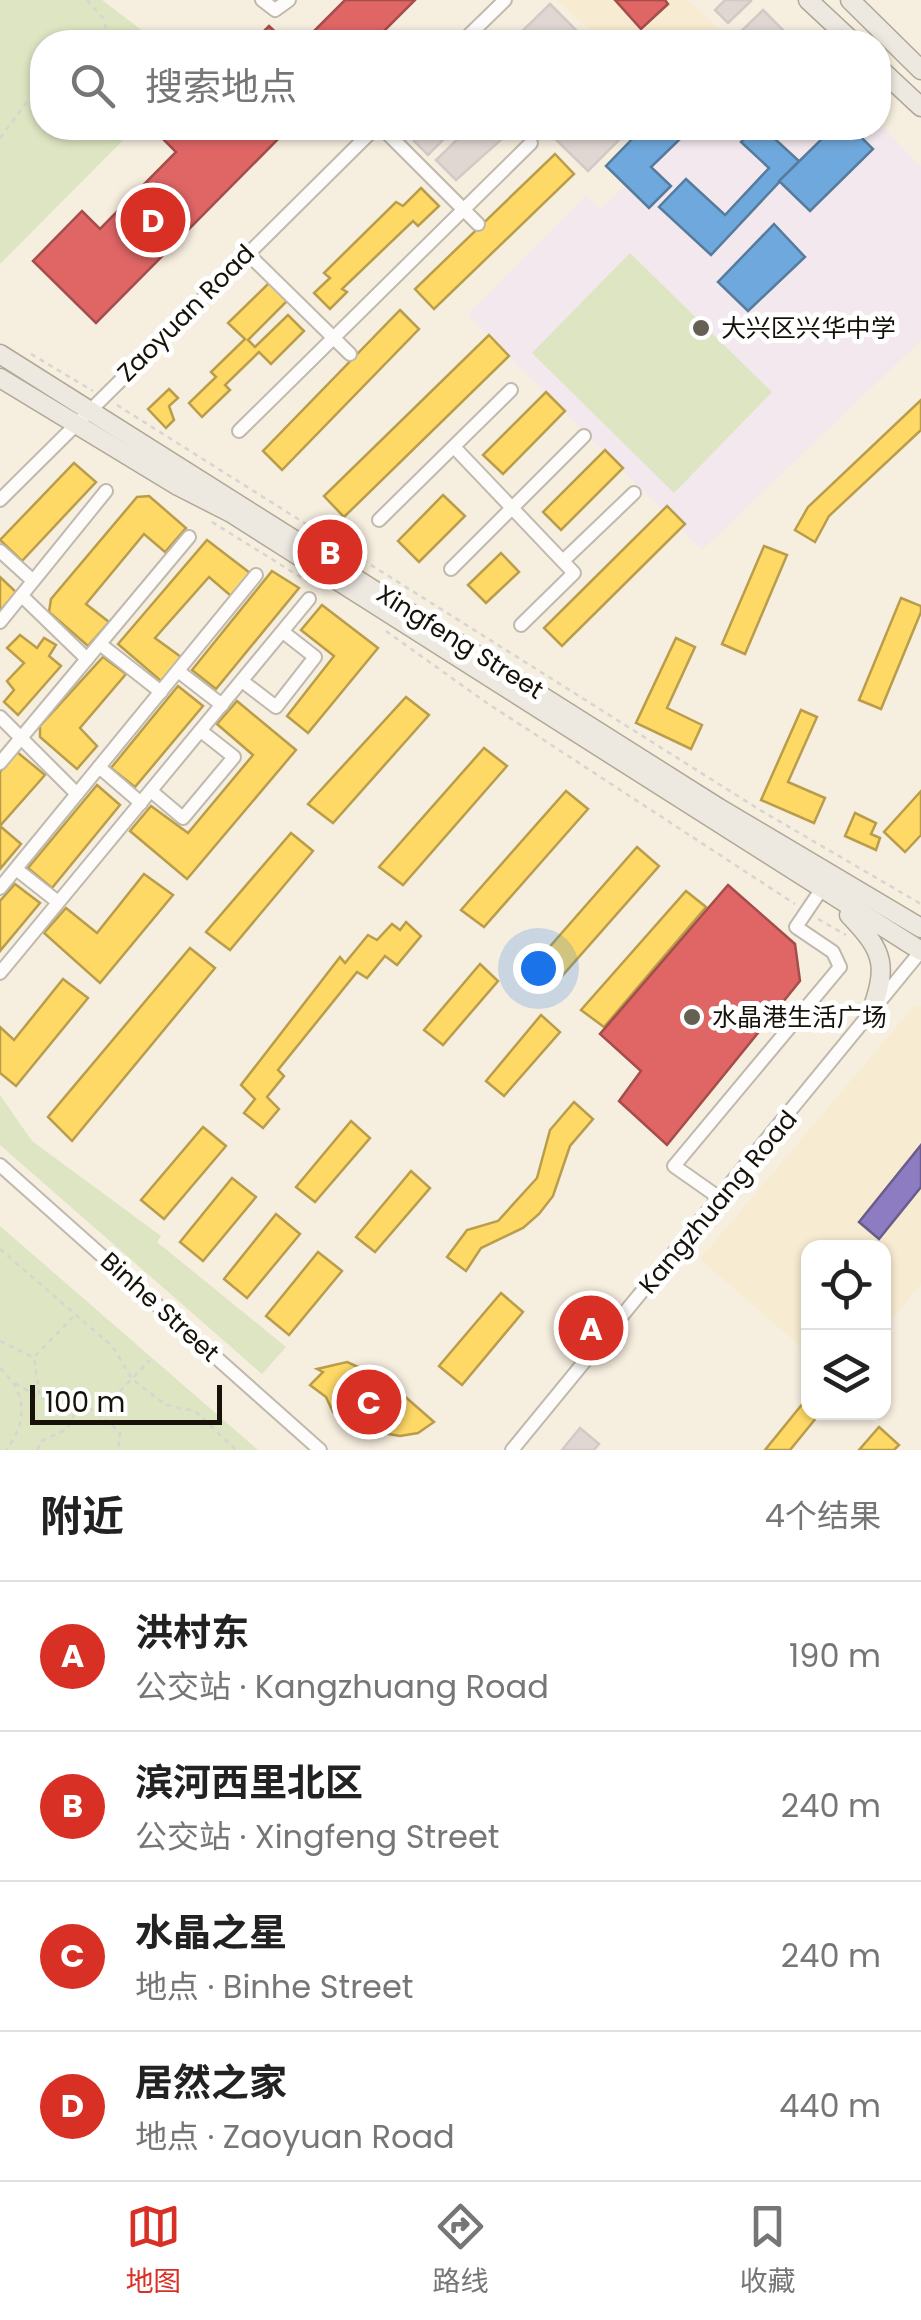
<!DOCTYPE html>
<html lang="zh">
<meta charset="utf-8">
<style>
body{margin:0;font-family:Poppins,"Noto Sans SC",sans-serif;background:#f6f6f6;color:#222}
.controls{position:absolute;right:30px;bottom:30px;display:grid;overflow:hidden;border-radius:20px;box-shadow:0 2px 8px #0004}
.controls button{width:90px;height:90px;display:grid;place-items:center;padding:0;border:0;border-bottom:2px solid #e0e0e0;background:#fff;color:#222;font:50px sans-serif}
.scale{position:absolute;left:30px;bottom:25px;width:192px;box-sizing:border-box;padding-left:10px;border:5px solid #171209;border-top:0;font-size:28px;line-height:35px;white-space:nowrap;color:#171209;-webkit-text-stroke:8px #fff;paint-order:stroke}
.you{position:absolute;left:538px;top:968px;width:35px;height:35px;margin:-25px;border:8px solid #fff;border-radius:50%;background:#1a73e8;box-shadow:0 0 0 15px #1a73e833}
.badge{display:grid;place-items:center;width:65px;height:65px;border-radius:50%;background:#d93025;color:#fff;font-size:32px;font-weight:700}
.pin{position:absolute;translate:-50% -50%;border:5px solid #fff;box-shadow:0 2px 10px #0006}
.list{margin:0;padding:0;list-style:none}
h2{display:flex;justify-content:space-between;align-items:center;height:130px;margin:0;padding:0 40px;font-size:42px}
h2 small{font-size:32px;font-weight:400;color:#767676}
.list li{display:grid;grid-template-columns:65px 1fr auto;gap:30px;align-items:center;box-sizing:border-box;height:150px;padding:0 40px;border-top:2px solid #e0e0e0}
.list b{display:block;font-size:38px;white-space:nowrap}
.list p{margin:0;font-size:32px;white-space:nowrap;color:#767676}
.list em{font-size:32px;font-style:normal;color:#767676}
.icon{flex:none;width:55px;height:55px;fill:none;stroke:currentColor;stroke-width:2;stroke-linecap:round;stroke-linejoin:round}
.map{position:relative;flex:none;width:921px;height:1450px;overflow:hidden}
.search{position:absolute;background:#fff;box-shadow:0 2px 8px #0004;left:30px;right:30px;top:30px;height:110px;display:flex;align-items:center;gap:25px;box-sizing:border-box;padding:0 35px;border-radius:40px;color:#767676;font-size:38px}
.sheet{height:730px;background:#fff}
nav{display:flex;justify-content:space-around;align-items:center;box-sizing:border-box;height:140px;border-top:2px solid #e0e0e0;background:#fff;font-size:28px;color:#767676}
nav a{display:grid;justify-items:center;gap:5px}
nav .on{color:#d93025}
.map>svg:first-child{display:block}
.built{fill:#f7ebd1}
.education{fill:#f2e8ed}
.green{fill:#dde5c2}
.homes{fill:#ffd966;stroke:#b99d4a;stroke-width:2.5}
.shops{fill:#e06666;stroke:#a44d4a;stroke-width:2.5}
.offices{fill:#8e7cc3;stroke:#6a5c8b;stroke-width:2.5}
.schools{fill:#6fa8dc;stroke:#557b9d;stroke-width:2.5}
.building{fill:#e0d7d3;stroke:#d3cac6;stroke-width:2.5}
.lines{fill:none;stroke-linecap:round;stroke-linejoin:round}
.minor-casing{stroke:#bfb9ae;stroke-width:16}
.major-casing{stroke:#b0a896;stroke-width:21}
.path{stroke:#d7d5d1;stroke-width:2.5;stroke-dasharray:5 5;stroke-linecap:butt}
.minor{stroke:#fefcfa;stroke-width:12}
.major{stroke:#ede9e1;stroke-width:18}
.poi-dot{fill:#655f54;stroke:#fff;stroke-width:4}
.labels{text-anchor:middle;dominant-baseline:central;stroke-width:10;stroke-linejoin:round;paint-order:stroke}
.street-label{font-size:25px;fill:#171209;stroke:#fff}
.poi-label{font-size:25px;fill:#171209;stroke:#fff;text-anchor:start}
</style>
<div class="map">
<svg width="921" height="1450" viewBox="0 0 921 1450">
<rect width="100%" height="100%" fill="#f6eedf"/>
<g class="built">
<path d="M557 0H688L723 34 715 42H603Z"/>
<path d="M915 1005 921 1006V1284L884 1329V1248H808V1353L700 1259Z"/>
</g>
<path class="education" d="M879 123 921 167V340L702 550 468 315 586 196 600 209 689 128H878Z"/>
<g class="green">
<path d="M0 0H102L157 42H42V128H135L0 264Z"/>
<path d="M630 253 772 392 674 493 532 353Z"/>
<path d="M0 1095 32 1141 161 1236 157 1242 286 1347 262 1374 0 1145Z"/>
<path d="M0 1226 258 1450H0Z"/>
</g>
<g class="homes">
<path d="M555 154 574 174 434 309 415 289Z"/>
<path d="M421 188 439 206 418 226 413 221 342 289 347 292 330 309 314 293 330 278 324 273 396 202 403 206Z"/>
<path d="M269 283 287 301 248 340 255 347 288 315 304 331 271 364 259 352 225 385 230 390 202 417 189 403 216 377 211 372 245 339 228 323Z"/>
<path d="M400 310 419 329 282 470 263 451Z"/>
<path d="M489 335 509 356 344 517 324 496Z"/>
<path d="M169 389 178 398 169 406 174 420 166 428 148 409Z"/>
<path d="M546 392 565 411 503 474 483 455Z"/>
<path d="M921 400V430L829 516 815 542 795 530 808 507Z"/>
<path d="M605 450 623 468 561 530 543 512Z"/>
<path d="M74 463 96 482 22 561 0 540Z"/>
<path d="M443 495 465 516 419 562 398 541Z"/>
<path d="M149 496 186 528 165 552 144 534 86 604 109 622 88 646 49 612 51 599 137 497Z"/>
<path d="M667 506 685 524 562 646 544 628Z"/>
<path d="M207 540 250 573 231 596 209 577 155 638 181 657 161 681 118 644Z"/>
<path d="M764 546 787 555 745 654 722 644Z"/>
<path d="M501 553 519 572 486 603 468 585Z"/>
<path d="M272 571 299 588 216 689 192 670Z"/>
<path d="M0 577 16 592 0 611Z"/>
<path d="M901 598 921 606V612L881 709 859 700Z"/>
<path d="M322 605 378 648 308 733 287 716 334 656 301 630Z"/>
<path d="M20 635 37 648 44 638 56 645 49 656 61 666 18 715 4 702 14 690 7 681 24 663 7 648Z"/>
<path d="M676 638 695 647 667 708 702 725 691 749 636 723Z"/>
<path d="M103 657 126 674 80 728 97 746 77 769 40 737V726Z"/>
<path d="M178 686 203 706 135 787 111 768Z"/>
<path d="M406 697 429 715 333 823 308 804Z"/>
<path d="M237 701 296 750 187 879 130 831 151 806 188 833 253 755 217 724Z"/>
<path d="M801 710 817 717 788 782 825 798 814 823 761 800Z"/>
<path d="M484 748 507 766 403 885 379 867Z"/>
<path d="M17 752 45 775 0 826 21 844 0 869V772Z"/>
<path d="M97 785 120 805 52 888 28 868Z"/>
<path d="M566 791 588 809 484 927 461 910Z"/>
<path d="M921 791V835L905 852 884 832Z"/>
<path d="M855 813 876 823 871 834 880 838 876 850 845 836Z"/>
<path d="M291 833 313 851 230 950 206 932Z"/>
<path d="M637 847 659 866 555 984 532 967Z"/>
<path d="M144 874 173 895 100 983 44 933 66 908 97 933Z"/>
<path d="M15 884 40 903 0 951V901Z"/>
<path d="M686 891 706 907 604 1027 581 1010Z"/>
<path d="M406 922 421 936 397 965 385 956 367 978 357 972 278 1070 284 1076 267 1097 279 1109 263 1128 244 1113 255 1099 241 1085 340 957 345 963 368 935 377 940 392 924 400 930Z"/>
<path d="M190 948 215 968 72 1141 48 1117Z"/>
<path d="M480 964 498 981 443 1045 424 1030Z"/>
<path d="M63 979 88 998 16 1086 0 1073V1027L14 1040Z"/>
<path d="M541 1015 560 1032 504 1096 486 1081Z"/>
<path d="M574 1102 593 1119 570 1146 553 1196 539 1214 523 1228 481 1248 466 1271 447 1257 467 1230 498 1221 537 1178 550 1130Z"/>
<path d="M351 1121 370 1138 315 1202 296 1187Z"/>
<path d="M203 1127 226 1146 164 1219 141 1200Z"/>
<path d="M411 1171 430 1188 375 1252 356 1237Z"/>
<path d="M232 1178 256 1197 203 1261 180 1242Z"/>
<path d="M276 1214 300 1234 247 1298 224 1279Z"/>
<path d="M318 1252 342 1271 289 1335 266 1316Z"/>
<path d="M501 1293 523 1312 462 1385 439 1366Z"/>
<path d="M347 1362 385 1379 434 1422 418 1433 400 1436 377 1432 350 1414 333 1412 326 1397 310 1385 323 1372 317 1369Z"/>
<path d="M808 1397V1412H821L790 1450H765Z"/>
<path d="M879 1427 899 1445 894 1450H859Z"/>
</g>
<g class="shops">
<path d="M345 0H415L373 42H303Z"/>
<path d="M615 0H665L668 4 641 29Z"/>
<path d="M269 26 286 42H253Z"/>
<path d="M170 128H289L96 323 33 261 82 211 100 229 176 152 161 137Z"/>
<path d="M728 885 795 944 800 981 667 1145 619 1101 641 1071 600 1034Z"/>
</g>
<path class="offices" d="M921 1145V1187L879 1239 859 1222Z"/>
<g class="schools">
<path d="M643 128H668L680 139 651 167 671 186 649 208 606 166Z"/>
<path d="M755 128H763L799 161 711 255 659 207 686 179 725 215 769 168 741 142Z"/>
<path d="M833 128H852L873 149 810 211 779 181Z"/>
<path d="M774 224 805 257 748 311 718 282Z"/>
</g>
<g class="building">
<path d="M725 0H750L751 1 728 23 715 10Z"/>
<path d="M550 4 588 42H511Z"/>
<path d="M763 10 783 30 770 42H730Z"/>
<path d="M428 128H455L428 155 414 141Z"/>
<path d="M469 128H514L456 180 436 160Z"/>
<path d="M544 128H631L588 171Z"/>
<path d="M580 1428 599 1444 594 1450H562Z"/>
</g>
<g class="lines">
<defs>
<g id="minor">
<path d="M262 0 275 10 289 0"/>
<path d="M462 42 505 0"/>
<path d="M382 128 478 224"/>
<path d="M247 253 350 354"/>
<path d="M239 431 531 143"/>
<path d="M454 447 574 573 521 625"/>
<path d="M0 500 375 128"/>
<path d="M379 520 511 390"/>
<path d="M0 551 31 579"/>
<path d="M563 561 634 493"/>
<path d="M451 569 584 436"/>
<path d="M23 597 87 659"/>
<path d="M0 622 106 491"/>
<path d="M100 644 161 692"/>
<path d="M178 671 222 705"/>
<path d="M242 681 276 707 315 657 283 632"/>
<path d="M0 717 77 794"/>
<path d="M0 763 189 537"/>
<path d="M99 767 141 803"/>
<path d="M151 791 183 818 234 757 201 731"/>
<path d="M16 869 58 902"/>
<path d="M0 888 256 575"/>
<path d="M0 973 309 599"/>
<path d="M0 1165 320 1450"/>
<path d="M721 1199 674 1166 840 967 833 952 796 927 821 890"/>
<path d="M512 1450 921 951"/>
</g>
<g id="major">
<path d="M808 0 853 42"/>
<path d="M850 0 921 70"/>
<path d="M878 67 921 107"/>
<path d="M0 354 719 808 921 928"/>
<path d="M0 378 178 486 231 513 921 951"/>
<path d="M849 915C885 952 888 966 870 1015"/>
</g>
</defs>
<use href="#minor" class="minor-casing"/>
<use href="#major" class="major-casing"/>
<g class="path">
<path d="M87 0 103 18 110 42"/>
<path d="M0 138 27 102 42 98"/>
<path d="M31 354 93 391"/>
<path d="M117 405 760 810 921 904"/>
<path d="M212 522 307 581"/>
<path d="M386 631 484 701 795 904"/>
<path d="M818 919 846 935"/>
<path d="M0 1249 113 1347 132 1379 166 1405 195 1411 236 1450"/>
<path d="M0 1341 34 1358 40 1397"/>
<path d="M35 1356 74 1316"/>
<path d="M0 1368C27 1392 28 1422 6 1450"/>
<path d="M15 1383 40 1398 81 1401 120 1432 118 1450"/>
<path d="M99 1413 150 1360"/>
<path d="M37 1450 42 1441 67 1429 80 1402"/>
</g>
<use href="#minor" class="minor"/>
<use href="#major" class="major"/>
</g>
<g class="poi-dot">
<circle cx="701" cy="328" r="10"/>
<circle cx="692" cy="1017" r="10"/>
</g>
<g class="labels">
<g class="street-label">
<text transform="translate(186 313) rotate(-45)">Zaoyuan Road</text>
<text transform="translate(460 642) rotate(32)">Xingfeng Street</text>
<text transform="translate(718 1202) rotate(-50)">Kangzhuang Road</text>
<text transform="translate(160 1307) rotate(42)">Binhe Street</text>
</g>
<g class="poi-label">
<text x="721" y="328">大兴区兴华中学</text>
<text x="712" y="1017">水晶港生活广场</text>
</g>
</g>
</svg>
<div class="controls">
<button><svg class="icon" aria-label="locate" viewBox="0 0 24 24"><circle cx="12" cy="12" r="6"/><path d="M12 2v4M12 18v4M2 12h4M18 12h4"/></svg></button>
<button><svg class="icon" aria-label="layers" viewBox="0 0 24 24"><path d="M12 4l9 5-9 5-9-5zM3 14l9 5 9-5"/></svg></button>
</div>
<div class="scale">100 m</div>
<div class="you"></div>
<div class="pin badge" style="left:591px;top:1328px">A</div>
<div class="pin badge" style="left:330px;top:552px">B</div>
<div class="pin badge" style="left:369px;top:1402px">C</div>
<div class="pin badge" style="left:153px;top:220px">D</div>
<div class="search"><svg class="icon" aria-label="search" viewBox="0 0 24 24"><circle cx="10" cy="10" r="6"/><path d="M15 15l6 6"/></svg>搜索地点</div>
</div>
<section class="sheet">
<h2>附近<small>4个结果</small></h2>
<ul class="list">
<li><span class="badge">A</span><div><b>洪村东</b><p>公交站 · Kangzhuang Road</p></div><em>190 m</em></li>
<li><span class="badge">B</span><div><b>滨河西里北区</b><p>公交站 · Xingfeng Street</p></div><em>240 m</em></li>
<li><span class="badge">C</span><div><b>水晶之星</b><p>地点 · Binhe Street</p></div><em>240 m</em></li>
<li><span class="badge">D</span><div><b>居然之家</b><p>地点 · Zaoyuan Road</p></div><em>440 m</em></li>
</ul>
</section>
<nav>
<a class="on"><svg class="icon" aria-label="map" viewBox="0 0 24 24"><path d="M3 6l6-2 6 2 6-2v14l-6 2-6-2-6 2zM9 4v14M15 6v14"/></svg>地图</a>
<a><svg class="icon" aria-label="directions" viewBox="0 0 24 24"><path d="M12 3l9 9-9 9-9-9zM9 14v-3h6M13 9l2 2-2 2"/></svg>路线</a>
<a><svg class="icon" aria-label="saved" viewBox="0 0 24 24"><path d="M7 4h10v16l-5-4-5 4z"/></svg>收藏</a>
</nav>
